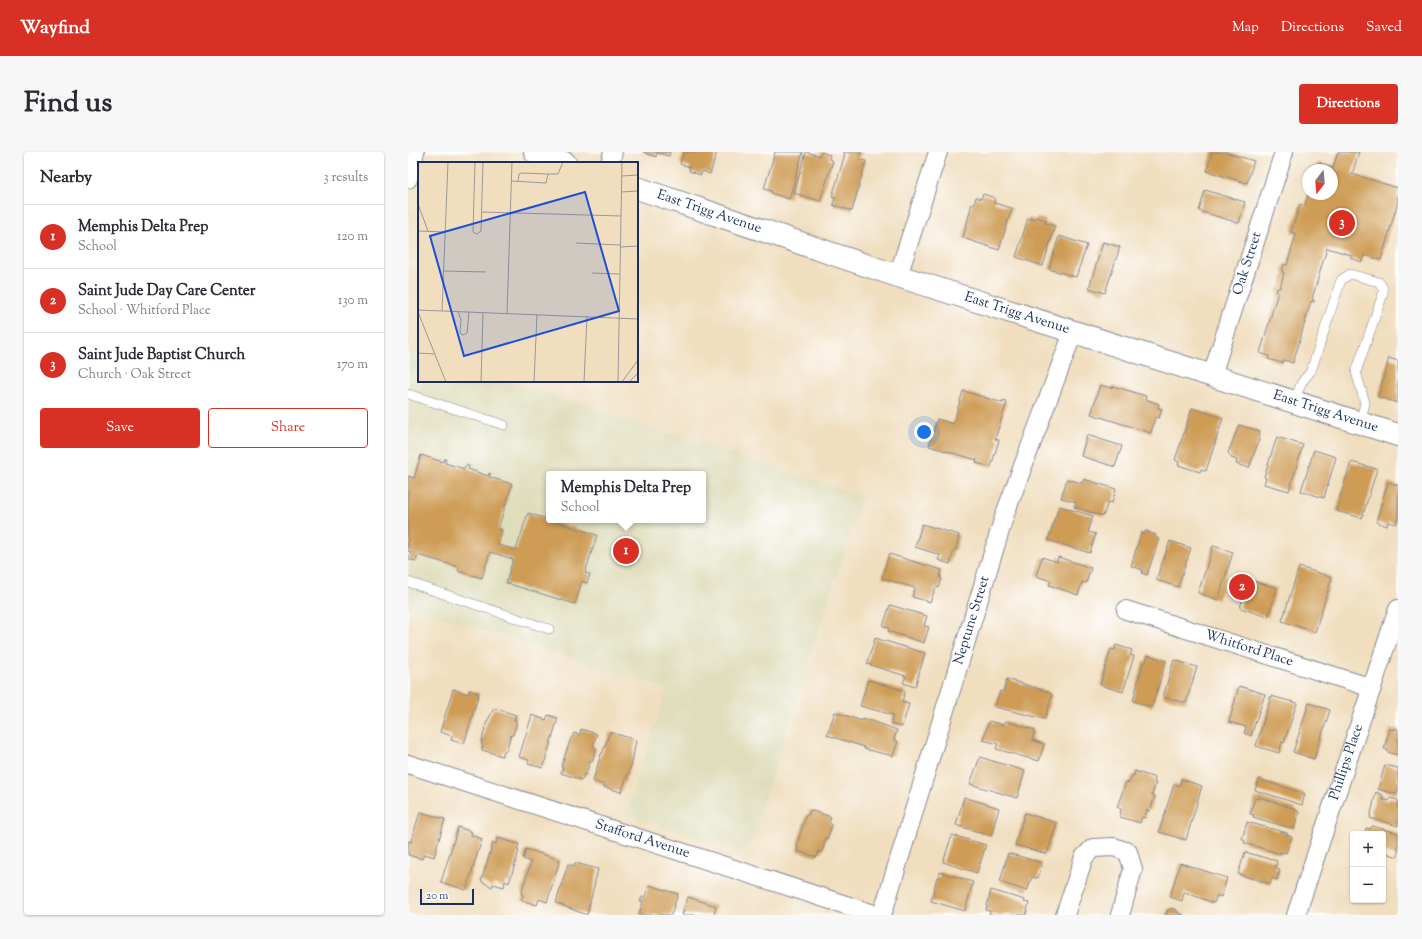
<!DOCTYPE html>
<meta charset="utf-8">
<style>
body{margin:0;font-family:"Sorts Mill Goudy",serif;background:#f7f7f7;color:#2b2b33}
.controls{position:absolute;right:12px;bottom:12px;display:grid;overflow:hidden;border-radius:4px;box-shadow:0 1px 3px #0004}
.controls button{width:36px;height:36px;display:grid;place-items:center;padding:0;border:0;border-bottom:1px solid #e1e1e2;background:#fff;color:#2b2b33;font:20px sans-serif}
.compass{position:absolute;left:894px;top:12px;width:36px;height:36px;border-radius:50%;background:#fff;box-shadow:0 1px 3px #0004;rotate:196deg}
.scale{position:absolute;left:12px;bottom:10px;width:54px;box-sizing:border-box;padding-left:4px;border:2px solid #1b2f5e;border-top:0;font-size:11px;line-height:14px;white-space:nowrap;color:#1b2f5e;-webkit-text-stroke:3px #fff;paint-order:stroke}
.you{position:absolute;left:516px;top:280px;width:14px;height:14px;margin:-10px;border:3px solid #fff;border-radius:50%;background:#1a73e8;box-shadow:0 0 0 6px #1a73e833}
.badge{display:grid;place-items:center;width:26px;height:26px;border-radius:50%;background:#d93025;color:#fff;font-size:13px;font-weight:700}
.pin{position:absolute;translate:-50% -50%;border:2px solid #fff;box-shadow:0 1px 4px #0006}
.popup{position:absolute;left:138px;top:319px;width:160px;height:52px;box-sizing:border-box;display:grid;place-content:center;border-radius:4px;background:#fff;filter:drop-shadow(0 1px 3px #0005);font-size:13px;white-space:nowrap;color:#7c7c81}
.popup b{font-size:15px;color:#2b2b33}
.popup::after{content:'';position:absolute;left:50%;top:100%;margin-left:-8px;border:8px solid transparent;border-top-color:#fff}
.list{margin:0;padding:0;list-style:none}
h2{display:flex;justify-content:space-between;align-items:center;height:52px;margin:0;padding:0 16px;font-size:17px}
h2 small{font-size:13px;font-weight:400;color:#7c7c81}
.list li{display:grid;grid-template-columns:26px 1fr auto;gap:12px;align-items:center;box-sizing:border-box;height:64px;padding:0 16px;border-top:1px solid #e1e1e2}
.list b{display:block;font-size:15px;white-space:nowrap}
.list p{margin:0;font-size:13px;white-space:nowrap;color:#7c7c81}
.list em{font-size:13px;font-style:normal;color:#7c7c81}
.actions{display:flex;gap:8px;padding:12px 16px}
.actions a{flex:1;padding:9px 0;border:1px solid #d93025;border-radius:4px;text-align:center;font-size:14px;color:#d93025}
.actions .main{background:#d93025;color:#fff}
.map{position:relative;flex:none;width:990px;height:763px;overflow:hidden;border-radius:4px}
header{display:flex;align-items:center;gap:24px;box-sizing:border-box;height:56px;padding:0 20px;background:#d93025;color:#fff}
header strong{font-size:19px}
nav{display:flex;gap:22px;margin-inline-start:auto;font-size:14px}
.intro{display:flex;align-items:center;justify-content:space-between;box-sizing:border-box;height:96px;padding:0 24px}
h1{margin:0;font-size:28px}
.button{padding:10px 18px;border-radius:4px;background:#d93025;color:#fff;font-size:14px;font-weight:700}
main{display:flex;gap:24px;padding:0 24px}
aside{flex:1;background:#fff;border-radius:4px;box-shadow:0 1px 3px #0004}
.map>svg:first-child{display:block}
.built{fill:#dfddbb;fill-rule:evenodd}
.building{fill:#ce9c54}
.lines{fill:none;stroke-linecap:round;stroke-linejoin:round}
.service-casing{stroke:#86868e;stroke-width:10}
.minor-casing{stroke:#86868e;stroke-width:20}
.tertiary-casing{stroke:#86868e;stroke-width:24}
.service{stroke:#fff;stroke-width:9}
.minor{stroke:#fff;stroke-width:18}
.tertiary{stroke:#fff;stroke-width:22}
.labels{text-anchor:middle;dominant-baseline:central;stroke-width:3.5;stroke-linejoin:round;paint-order:stroke}
.street-label{font-size:14px;fill:#1b2f5e;stroke:#fff}
.inset-road{fill:none;stroke:#9b9898;stroke-width:1}
.view{fill:#1d4ed8;fill-opacity:0.15;stroke:#1d4ed8;stroke-width:2}
.inset-edge{fill:none;stroke:#1b2f5e;stroke-width:2}
</style>
<header>
<strong>Wayfind</strong>
<nav><a>Map</a><a>Directions</a><a>Saved</a></nav>
</header>
<div class="intro"><h1>Find us</h1><a class="button">Directions</a></div>
<main>
<aside>
<h2>Nearby<small>3 results</small></h2>
<ul class="list">
<li><span class="badge">1</span><div><b>Memphis Delta Prep</b><p>School</p></div><em>120 m</em></li>
<li><span class="badge">2</span><div><b>Saint Jude Day Care Center</b><p>School · Whitford Place</p></div><em>130 m</em></li>
<li><span class="badge">3</span><div><b>Saint Jude Baptist Church</b><p>Church · Oak Street</p></div><em>170 m</em></li>
</ul>
<div class="actions"><a class="main">Save</a><a>Share</a></div>
</aside>
<div class="map">
<svg width="990" height="763" viewBox="0 0 990 763">
<rect width="100%" height="100%" fill="#fff"/>
<filter id="ink" filterUnits="userSpaceOnUse"><feTurbulence type="fractalNoise" baseFrequency=".025" numOctaves="2"/><feDisplacementMap in="SourceGraphic" scale="8" xChannelSelector="R" yChannelSelector="G"/><feConvolveMatrix kernelMatrix="1 2 1 2 8 2 1 2 1" color-interpolation-filters="sRGB"/></filter>
<filter id="wash" filterUnits="userSpaceOnUse"><feTurbulence type="fractalNoise" baseFrequency=".012" numOctaves="4" result="noise"/><feDisplacementMap in="SourceGraphic" scale="16" xChannelSelector="R" yChannelSelector="G"/><feGaussianBlur stdDeviation="0.9" result="paint"/><feColorMatrix in="noise" values="0 0 0 0 0 0 0 0 0 0 0 0 0 0 0 0 0 1.4 0 .05"/><feComposite in="paint" operator="in"/></filter>
<g filter="url(#wash)">
<rect width="100%" height="100%" fill="#f0debf"/>
<path class="built" d="M0 197 11 200V229H99L454 344 339 701 218 662 259 537 0 454ZM141 322H295V368H141Z"/>
<g id="blocks">
<g class="building">
<path d="M235 0H262L261 4 249 1 248 5Z"/>
<path d="M276 0H309L302 22 294 19 293 23 281 19 282 15 272 12Z"/>
<path d="M367 0H395L381 47 363 41 364 39 356 37Z"/>
<path d="M398 0 412 4 413 0 422 3 421 7 425 9 412 49 386 41Z"/>
<path d="M435 0H453L451 7 458 9 444 59 425 53 427 46 424 45 437 2Z"/>
<path d="M804 0H817L846 9 839 31 799 19Z"/>
<path d="M930 0H951L944 22 990 36V50L973 108 956 103 954 110 943 106V103L919 96 904 147 906 148V150L903 149 885 211 876 208 874 211 860 207 861 204 852 201 870 140H868L869 136H872L876 121 874 120 876 112 879 113 888 82 883 80 892 52 897 54 900 42H924V18H908L910 11 925 16Z"/>
<path d="M797 38 837 50 831 71 791 59Z"/>
<path d="M575 42 587 46 586 51 604 56 591 98 555 86 564 51 566 52 568 45 573 47Z"/>
<path d="M628 65 638 68 637 71 647 74 635 114 608 105 620 66 627 68Z"/>
<path d="M651 84 679 93 668 125 641 117Z"/>
<path d="M695 90 712 95 697 141 681 136Z"/>
<path d="M981 206 990 209V251L970 245Z"/>
<path d="M692 233 704 236 705 234 738 244 737 247 751 252 750 256 754 257 751 266 747 265 743 281 683 262Z"/>
<path d="M555 239 595 251V249L599 250 587 287 591 288 583 315 568 311 569 308 521 294 529 267 545 272Z"/>
<path d="M784 256 815 266 798 319 793 317 792 320 770 313 771 310 767 308Z"/>
<path d="M831 273 852 279 851 284 852 285 841 316 828 312 829 308 823 306 824 305 820 301Z"/>
<path d="M679 283 714 294 707 315 673 304Z"/>
<path d="M869 285 895 293 881 339 856 332 858 326 856 325Z"/>
<path d="M906 298 928 305 916 346 893 339Z"/>
<path d="M13 303 35 310 36 307H38L37 311 56 317 58 313 61 314 60 317 80 324 81 321 83 322 81 325 104 332 90 377 94 378 90 393 108 398 120 361 189 383 177 421 182 422 179 431 174 429 167 452 98 431 105 407 82 400 74 426 50 419 51 415 10 403 8 409 0 407 3 400 0 399V324L6 326Z"/>
<path d="M943 310 969 317 954 366 928 359Z"/>
<path d="M659 327 674 331 676 327 708 337 704 351 700 350 695 364 666 355 668 350 653 346Z"/>
<path d="M980 330 990 333V364L988 372 980 370 979 374 968 370Z"/>
<path d="M651 354 685 364 680 380 688 382 682 401 640 388Z"/>
<path d="M514 372 551 383 548 398H546L542 412 530 408 532 403 507 395Z"/>
<path d="M737 379 748 383 747 385 751 387 739 423 734 421 735 418 723 414 733 381 737 382Z"/>
<path d="M762 389 783 396 770 435 748 428Z"/>
<path d="M805 394 825 400 810 448 790 441Z"/>
<path d="M481 402 534 418 532 426 534 427 531 436 528 435 522 450 504 445 507 436 474 426Z"/>
<path d="M634 405 649 410 650 405 683 416 678 431 674 430 670 443 641 433 643 429 628 424Z"/>
<path d="M891 415 924 425 907 480 874 469Z"/>
<path d="M834 426 869 436 860 465 832 456 836 442 830 440Z"/>
<path d="M482 453 519 464 516 474 521 475 516 491 480 479 481 476 475 474Z"/>
<path d="M467 486 517 501 507 535 495 531 498 524 459 512Z"/>
<path d="M708 493 724 498 722 503 726 504 715 540 692 533 703 497 707 498Z"/>
<path d="M740 503 758 509 744 555 725 549 735 510H738Z"/>
<path d="M766 508 789 515 778 551 755 545Z"/>
<path d="M599 527 641 540 644 543 637 567 587 555 592 539 595 540Z"/>
<path d="M460 528 497 539 494 550 501 552 494 575 483 572 485 563 452 554Z"/>
<path d="M831 534 857 542 843 584 836 581 838 575 821 570Z"/>
<path d="M45 537 60 542 61 538 71 541 56 592 43 588 44 584 32 580Z"/>
<path d="M863 544 889 551 876 591 874 590 871 601 848 594Z"/>
<path d="M901 551 922 558 906 607 885 600Z"/>
<path d="M86 556 108 563 106 568H108V573L105 583H103L98 599H96L94 604 74 598 75 593 73 592 78 572Z"/>
<path d="M427 560 454 569V567L464 569 489 578 486 588 490 589 485 604 456 597V595L419 583Z"/>
<path d="M124 563 138 568 140 563 150 566 135 616 120 612 121 608 111 605Z"/>
<path d="M581 569 596 573 597 569 627 578 624 588 636 592 631 609 588 597 590 592 575 588Z"/>
<path d="M987 576 990 577V603L979 600 980 598 976 597 982 577 987 578Z"/>
<path d="M173 577 189 582 185 593 188 597 184 610 182 609 178 623 176 622 174 628 153 621 155 615H153L163 586H164L166 581 172 583Z"/>
<path d="M202 580 228 588 224 611 213 640 196 635V633L185 629 193 602H194Z"/>
<path d="M572 605 617 619 609 646 562 632Z"/>
<path d="M977 613 990 616V638L988 642 970 637Z"/>
<path d="M727 619 747 626 746 630 748 631 744 643 747 644 742 659 739 658 737 666 734 665 732 671 712 665 713 657 709 655 718 630 721 631 724 623 726 624Z"/>
<path d="M773 627 794 634 778 688 751 680 766 632 771 634Z"/>
<path d="M851 627 897 642 894 653 847 638Z"/>
<path d="M968 640 975 643 974 647 981 649 982 646 990 648V674L962 666Z"/>
<path d="M556 645 591 656 583 684 548 673Z"/>
<path d="M851 645 887 657V658L891 660 886 677 845 665 846 663 842 662 847 646 851 647Z"/>
<path d="M402 658 423 665 421 670 424 673 419 687 418 686 414 701 411 699 409 705 389 699 390 693 389 692 398 663H400Z"/>
<path d="M12 660 37 667 26 705 16 702 14 707 0 703V691L1 689 3 690Z"/>
<path d="M617 661 649 671 639 702 607 693Z"/>
<path d="M839 670 879 681V683L884 685 878 701 873 700V702L836 691 837 688 834 687Z"/>
<path d="M964 674 990 681V705L975 700V682H956L958 676 963 677Z"/>
<path d="M50 675 64 680 63 683 74 687 58 738 33 730Z"/>
<path d="M544 683 578 693 569 721 535 710Z"/>
<path d="M89 686 111 692 109 698 111 699 101 731 97 729 96 735 85 732 84 735 73 729 85 691 88 692Z"/>
<path d="M118 697 152 708 139 750 131 747 129 753 113 748 115 743 113 742 123 710 115 707Z"/>
<path d="M837 700 869 709 867 716 872 717 869 728 864 726 862 732 830 722Z"/>
<path d="M600 701 634 711 630 726 624 725 619 739 592 730Z"/>
<path d="M167 711 190 717 179 763 148 751 160 712 166 714Z"/>
<path d="M772 711 819 726 813 745 809 743 806 751 776 740 774 749 762 745Z"/>
<path d="M532 720 565 730 557 759 523 749 529 725H531Z"/>
<path d="M241 733 270 742 263 763H231L235 749H232L234 745H237Z"/>
<path d="M583 738 617 748 616 750 621 751 618 763H581L582 759 578 758Z"/>
<path d="M280 745 308 754 306 763H274Z"/>
<path d="M763 756 769 758V760L776 763H758L760 757 762 758Z"/>
</g>
</g>
</g>
<g filter="url(#ink)">
<use href="#blocks" fill-opacity="0" stroke="#86868e" stroke-width="1"/>
<g class="lines">
<defs>
<g id="service">
<path d="M0 242 96 273"/>
<path d="M886 249 894 230 903 219 933 128 942 122 971 130 975 136V142L948 220 957 251 952 271"/>
<path d="M0 430 141 477"/>
</g>
<g id="minor">
<path d="M202 11 205 0"/>
<path d="M0 27 7 0"/>
<path d="M490 124 530 0"/>
<path id="s1" d="M804 223 876 0"/>
<path id="s2" d="M718 458 964 536"/>
<path id="s3" d="M0 612 469 763"/>
<path id="s4" d="M474 763 597 362 666 178"/>
<path d="M657 763 676 705 685 696 706 695 720 700 725 717 712 763"/>
<path id="s5" d="M888 763 990 457"/>
</g>
<g id="tertiary">
<path d="M127 0 157 11"/>
<path id="s6" d="M229 36 490 124 990 283"/>
</g>
</defs>
<use href="#service" class="service-casing"/>
<use href="#minor" class="minor-casing"/>
<use href="#tertiary" class="tertiary-casing"/>
<use href="#service" class="service"/>
<use href="#minor" class="minor"/>
<use href="#tertiary" class="tertiary"/>
</g>
</g>
<g class="labels">
<g class="street-label">
<text stroke="none"><textPath href="#s6" startOffset="76">East Trigg Avenue</textPath></text>
<text stroke="none"><textPath href="#s1" startOffset="117">Oak Street</textPath></text>
<text stroke="none"><textPath href="#s6" startOffset="400">East Trigg Avenue</textPath></text>
<text stroke="none"><textPath href="#s6" startOffset="724">East Trigg Avenue</textPath></text>
<text stroke="none"><textPath href="#s4" startOffset="308">Neptune Street</textPath></text>
<text stroke="none"><textPath href="#s2" startOffset="129">Whitford Place</textPath></text>
<text stroke="none"><textPath href="#s5" startOffset="161">Phillips Place</textPath></text>
<text stroke="none"><textPath href="#s3" startOffset="246">Stafford Avenue</textPath></text>
</g>
</g>
<g transform="translate(10 10)">
<rect width="220" height="220" fill="#f0debf"/>
<path class="inset-road" d="M57 0 55 70 59 72 63 69 65 0M204 14 220 13M93 19 128 21 130 12H140L145 0M100 20 101 12 104 11 130 12M203 30 220 29M0 42 10 69M64 50 203 54M0 69 28 70M158 81 202 83M202 85 220 84M26 109 68 110M174 111 201 112M0 148 220 157M24 149 30 0M0 150 28 220M40 150 43 157 42 171 45 173 49 171 51 150M89 151 94 0M0 191 16 192M63 220 65 151M116 220 119 152M166 220 169 154M200 220 204 0M204 220 220 198M211 220 220 211"/>
<path class="view" d="M167 30 201 149 46 194 12 74Z"/>
<rect width="220" height="220" class="inset-edge"/>
</g>
</svg>
<div class="controls">
<button>+</button>
<button>−</button>
</div>
<svg class="compass" viewBox="-18 -18 36 36"><path d="M0-13l5 13h-10z" fill="#e53935"/><path d="M0 13l5-13h-10z" fill="#7c7c81"/></svg>
<div class="scale">20 m</div>
<div class="you"></div>
<div class="pin badge" style="left:218px;top:399px">1</div>
<div class="popup"><b>Memphis Delta Prep</b>School</div>
<div class="pin badge" style="left:834px;top:435px">2</div>
<div class="pin badge" style="left:934px;top:71px">3</div>
</div>
</main>
